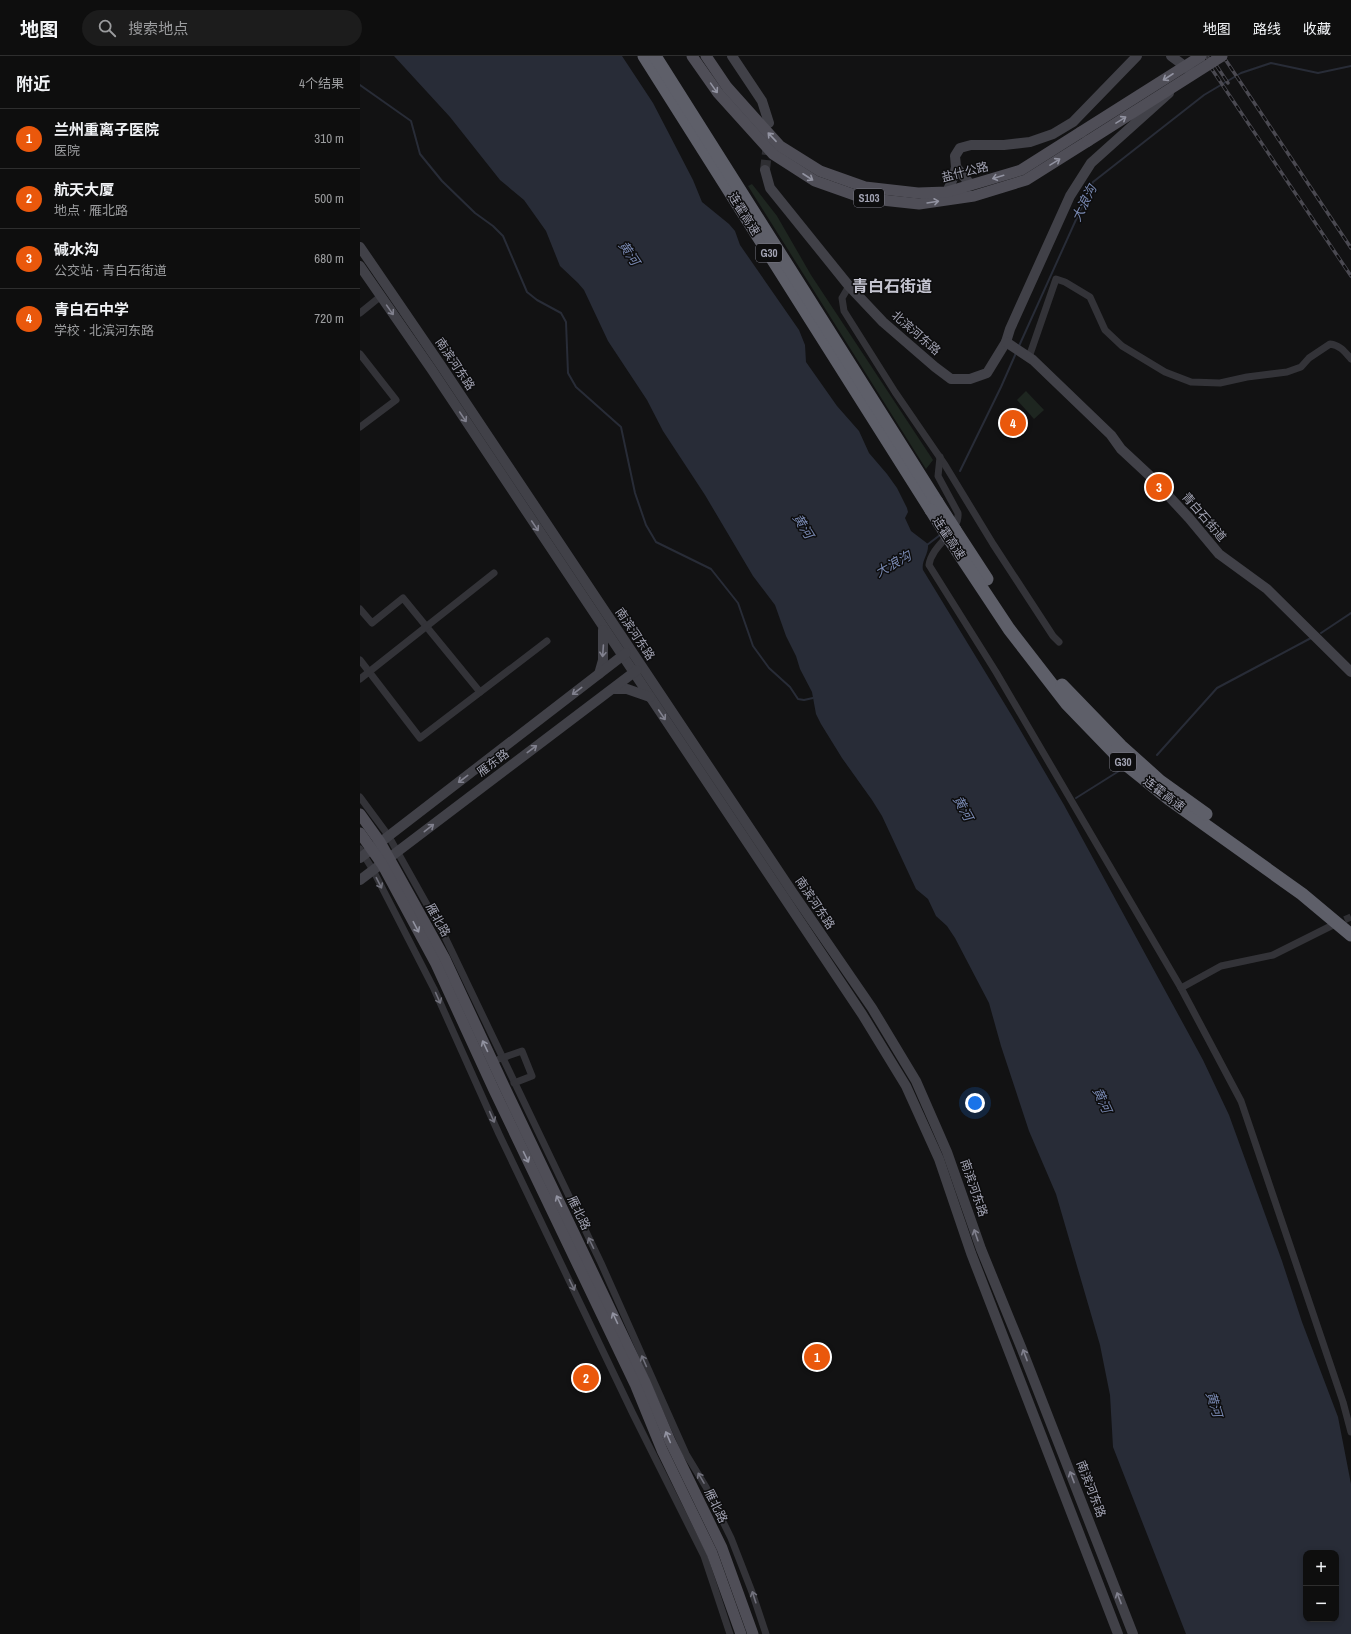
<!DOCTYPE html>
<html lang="zh">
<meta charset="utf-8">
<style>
body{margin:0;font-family:"Archivo Narrow","Noto Sans SC",sans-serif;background:#1c1c1c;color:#f1f3f6}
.controls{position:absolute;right:12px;bottom:12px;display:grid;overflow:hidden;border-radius:8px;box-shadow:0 2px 6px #0003}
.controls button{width:36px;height:36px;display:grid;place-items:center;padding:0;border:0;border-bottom:1px solid #2e2e2e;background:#0e0e0e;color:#f1f3f6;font:20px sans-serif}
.you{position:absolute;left:615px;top:1047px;width:14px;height:14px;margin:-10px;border:3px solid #fff;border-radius:50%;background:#1a73e8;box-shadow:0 0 0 6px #1a73e833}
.badge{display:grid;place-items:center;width:26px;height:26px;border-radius:50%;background:#ea580c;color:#fff;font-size:13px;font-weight:700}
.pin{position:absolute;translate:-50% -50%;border:2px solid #fff;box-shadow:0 1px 4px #0006}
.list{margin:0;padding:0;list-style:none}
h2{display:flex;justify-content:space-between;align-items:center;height:52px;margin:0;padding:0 16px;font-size:17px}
h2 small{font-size:13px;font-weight:400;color:#9b9c9e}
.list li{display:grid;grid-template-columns:26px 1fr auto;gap:12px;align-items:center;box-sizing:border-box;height:60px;padding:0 16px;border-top:1px solid #2e2e2e}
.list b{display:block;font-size:15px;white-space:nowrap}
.list p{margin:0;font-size:13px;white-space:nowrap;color:#9b9c9e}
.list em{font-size:13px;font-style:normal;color:#9b9c9e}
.icon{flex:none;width:22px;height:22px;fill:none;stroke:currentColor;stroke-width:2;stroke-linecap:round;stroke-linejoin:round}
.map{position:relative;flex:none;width:991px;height:1578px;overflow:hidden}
header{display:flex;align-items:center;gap:24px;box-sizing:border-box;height:56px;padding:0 20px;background:#0e0e0e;border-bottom:1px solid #2e2e2e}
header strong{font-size:19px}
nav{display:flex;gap:22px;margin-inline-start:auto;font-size:14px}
.search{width:280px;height:36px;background:#1c1c1c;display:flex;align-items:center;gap:10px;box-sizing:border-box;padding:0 14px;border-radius:22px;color:#9b9c9e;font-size:15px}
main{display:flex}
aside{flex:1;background:#0e0e0e}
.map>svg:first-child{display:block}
.green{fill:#1e2620}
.water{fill:#282c37;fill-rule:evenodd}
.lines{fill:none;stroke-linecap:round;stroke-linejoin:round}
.stream{stroke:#282c37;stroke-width:2}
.street-tunnel{stroke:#2f2f33;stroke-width:7;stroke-dasharray:7 3.5;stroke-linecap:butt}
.secondary-tunnel{stroke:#2f2f33;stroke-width:10;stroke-dasharray:10 5;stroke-linecap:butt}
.street{stroke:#333338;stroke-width:7}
.secondary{stroke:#414148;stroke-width:10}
.primary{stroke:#4f4e57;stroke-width:11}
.highway{stroke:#5e5f69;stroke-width:13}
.rail-casing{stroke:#4a4951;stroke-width:3.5}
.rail{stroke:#0d0d0e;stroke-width:2;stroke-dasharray:6;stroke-linecap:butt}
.primary-bridge{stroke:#4f4e57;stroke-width:11}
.highway-bridge{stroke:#5e5f69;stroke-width:13}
.oneway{stroke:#9293a1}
.oneway2{stroke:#81818e}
.oneway3{stroke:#71717c}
.labels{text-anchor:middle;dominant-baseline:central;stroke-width:3;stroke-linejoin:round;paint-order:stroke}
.shield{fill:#0d0d0e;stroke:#767782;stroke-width:1}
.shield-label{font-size:11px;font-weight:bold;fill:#a3a4b4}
.street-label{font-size:12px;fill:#a3a4b4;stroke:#0d0d0e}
.water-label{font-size:13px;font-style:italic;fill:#7888b1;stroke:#0d0d0e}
.district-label{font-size:16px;font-weight:bold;fill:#c4c4d0;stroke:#0d0d0e}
</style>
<header>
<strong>地图</strong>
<div class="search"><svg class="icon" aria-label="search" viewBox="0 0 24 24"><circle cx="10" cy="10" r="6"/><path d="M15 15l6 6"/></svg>搜索地点</div>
<nav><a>地图</a><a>路线</a><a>收藏</a></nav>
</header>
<main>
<aside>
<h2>附近<small>4个结果</small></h2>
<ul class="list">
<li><span class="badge">1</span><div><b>兰州重离子医院</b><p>医院</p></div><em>310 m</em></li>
<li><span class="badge">2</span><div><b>航天大厦</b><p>地点 · 雁北路</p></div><em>500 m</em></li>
<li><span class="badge">3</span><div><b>碱水沟</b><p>公交站 · 青白石街道</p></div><em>680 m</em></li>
<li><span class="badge">4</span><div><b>青白石中学</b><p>学校 · 北滨河东路</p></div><em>720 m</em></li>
</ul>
</aside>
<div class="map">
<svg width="991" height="1578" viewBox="0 0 991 1578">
<rect width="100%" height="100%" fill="#121213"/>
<g class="green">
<path d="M392 128 417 160 451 219 573 404 566 413 388 130Z"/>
<path d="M666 335 684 354 674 363 657 344Z"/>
</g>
<path class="water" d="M34 0H262L293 47 333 124 342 146 369 168 375 175 380 189 439 274 445 289 446 306 477 350 499 375 509 397 527 418 537 432 547 452 548 456 545 462 551 475 568 488C569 498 561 505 563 514L652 660 704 749 843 1004 869 1059 922 1205 942 1266 978 1361 991 1428V1578H826L753 1391 750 1339 740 1289 696 1138 669 1075 641 990 629 947 595 882 587 870 576 860 568 843 556 833 522 760 512 744 482 702 461 668 456 658 452 636 440 613 436 600 426 580 415 549 393 520 345 439 303 375 287 344 248 285 224 234 218 227 200 210 186 175 164 144 140 124 90 61ZM946 1497H976V1563H946Z"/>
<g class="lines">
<g class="stream">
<path d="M0 29 51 65 60 98 82 125 115 157 133 170 143 180 167 236 177 244 201 257 206 266 208 317 216 331 261 371 275 437 286 469 296 486 351 513 378 547 393 590 409 612 430 631 438 643 444 644 453 642"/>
<path d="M659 290 733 126 844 39 881 17 911 7 958 17 991 10"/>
<path d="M600 415 641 331 656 297"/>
<path d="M567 489 580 479"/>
<path d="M961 577 991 557"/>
<path d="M797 699 857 632 951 582"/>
<path d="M716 742 759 715"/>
</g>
<path class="street-tunnel" d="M975 868 991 861"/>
<path class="secondary-tunnel" d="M405 114 408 87"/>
<g class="street">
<path d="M837 12 849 0"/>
<path d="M489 230 482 242 484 255 535 336 585 409 633 488 693 580 699 586"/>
<path d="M0 257 21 240"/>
<path d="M0 298 36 344 0 371"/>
<path d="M669 301 696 223 705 226 730 241 745 274 762 290 805 316 831 326 860 327 887 321 927 316 941 311 949 302 970 288C980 289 985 296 991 303"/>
<path d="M580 401 578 420 598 457C600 476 572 488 569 509L636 616 821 932 881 1045 983 1346 991 1376"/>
<path d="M0 553 12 567 43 542 120 636"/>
<path d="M0 604 60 682 187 585"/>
<path d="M0 623 134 517"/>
<path d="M0 741 28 779 84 879 241 1207 326 1398 346 1431 371 1482 392 1536 406 1578"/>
<path d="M0 793 13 814 74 933 139 1078 273 1358 344 1500 370 1578"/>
<path d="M821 932 861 910 913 899 973 869"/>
<path d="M139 1003 162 995 172 1020 154 1027"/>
</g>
<g class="secondary">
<path d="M372 0 402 45 409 67"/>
<path d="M811 0 830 14"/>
<path d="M596 111 595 100 600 92 611 89H644L670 86 693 78 713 66 777 0"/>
<path d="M405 114 410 132 489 230 523 266 575 311 591 323H610L627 317 646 286 650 273 710 140 731 107 809 37"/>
<path d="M587 136 594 120 596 111 611 129"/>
<path d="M0 191 80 308 433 837 512 952 556 1025 587 1096 621 1193 661 1291 773 1578"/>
<path d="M0 210 72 314 502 958 546 1030 579 1103 611 1197 758 1578"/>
<path d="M646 286 673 304 751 379 761 393 789 419 829 462 859 498 907 533 991 616"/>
<path d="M239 618 243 604V574"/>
<path d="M253 633H267L290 641"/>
<path d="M0 802 266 597"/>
<path d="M0 824 277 614"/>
</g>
<g class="primary">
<path d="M332 0 358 37 413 98 455 125 503 142 559 148 614 140 666 124 728 85"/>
<path d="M346 0 367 31 420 90 460 115 505 131 558 137 587 136 661 114 721 76"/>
<path d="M0 758 20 786 85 903 144 1030 284 1324 310 1385 362 1492 393 1578"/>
<path d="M0 777 22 808 76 908 134 1034 275 1328 302 1394 352 1497 381 1578"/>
</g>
<g class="highway">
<path d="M284 0 571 454"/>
<path d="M295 0 577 446"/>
<path d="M595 474 627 523"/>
<path d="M588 481 649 573 707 648 764 707 809 743 942 838 991 879"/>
<path d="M702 629 761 690 800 725 846 758"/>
</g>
<defs>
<g id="rail">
<path d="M843 0 991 220"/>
<path d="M850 0 868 27"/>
<path d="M863 0 991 192"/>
</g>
</defs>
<use href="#rail" class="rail-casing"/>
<use href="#rail" class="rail"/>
<g class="primary-bridge">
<path d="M721 76 841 0"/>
<path d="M728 85 862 0"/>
</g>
<g class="highway-bridge">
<path d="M577 446 595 474"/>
<path d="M571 454 588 481"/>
</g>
</g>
<defs><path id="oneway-shaft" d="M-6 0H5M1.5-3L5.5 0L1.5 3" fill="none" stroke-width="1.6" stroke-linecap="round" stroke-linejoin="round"/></defs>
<g class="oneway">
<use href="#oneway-shaft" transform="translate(808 21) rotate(147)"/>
<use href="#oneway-shaft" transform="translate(354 32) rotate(55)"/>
<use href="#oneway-shaft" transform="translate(761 64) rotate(-32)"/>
<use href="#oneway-shaft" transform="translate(412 81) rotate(-133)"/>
<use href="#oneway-shaft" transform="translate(695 106) rotate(-32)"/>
<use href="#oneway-shaft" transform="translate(448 121) rotate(33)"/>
<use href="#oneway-shaft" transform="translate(638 121) rotate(163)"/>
<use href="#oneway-shaft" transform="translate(573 146) rotate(-9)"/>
<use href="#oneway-shaft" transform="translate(56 871) rotate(62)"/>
<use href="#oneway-shaft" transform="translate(125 990) rotate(-115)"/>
<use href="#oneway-shaft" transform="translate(166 1101) rotate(64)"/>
<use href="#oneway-shaft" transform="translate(199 1145) rotate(-116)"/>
<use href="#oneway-shaft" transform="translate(255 1262) rotate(-115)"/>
<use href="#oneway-shaft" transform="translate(308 1381) rotate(-113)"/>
</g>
<g class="oneway2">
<use href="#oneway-shaft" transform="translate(30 254) rotate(55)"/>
<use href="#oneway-shaft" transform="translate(103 361) rotate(56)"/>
<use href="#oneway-shaft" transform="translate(175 470) rotate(56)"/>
<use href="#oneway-shaft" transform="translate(243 595) rotate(94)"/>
<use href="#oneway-shaft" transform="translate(217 635) rotate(143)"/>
<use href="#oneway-shaft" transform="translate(302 659) rotate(56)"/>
<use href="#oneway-shaft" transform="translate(172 693) rotate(-37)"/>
<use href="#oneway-shaft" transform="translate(103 723) rotate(143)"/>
<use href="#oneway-shaft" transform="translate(69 772) rotate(-38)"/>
<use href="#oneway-shaft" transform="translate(616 1179) rotate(-109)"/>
<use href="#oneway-shaft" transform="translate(665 1299) rotate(-111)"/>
<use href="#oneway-shaft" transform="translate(712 1421) rotate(-111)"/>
<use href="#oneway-shaft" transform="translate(759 1542) rotate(-111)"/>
</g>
<g class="oneway3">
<use href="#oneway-shaft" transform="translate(19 827) rotate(63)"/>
<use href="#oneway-shaft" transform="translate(78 942) rotate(66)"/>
<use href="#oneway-shaft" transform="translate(132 1061) rotate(66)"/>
<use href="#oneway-shaft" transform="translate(231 1187) rotate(-116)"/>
<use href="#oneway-shaft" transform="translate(212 1229) rotate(65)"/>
<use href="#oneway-shaft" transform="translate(284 1305) rotate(-114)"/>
<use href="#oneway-shaft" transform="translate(341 1422) rotate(-120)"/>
<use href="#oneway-shaft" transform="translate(394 1541) rotate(-108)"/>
</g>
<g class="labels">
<g class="shield">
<rect x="494" y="133" width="30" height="18" rx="3"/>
<rect x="396" y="188" width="26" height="18" rx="3"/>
<rect x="750" y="697" width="26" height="18" rx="3"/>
</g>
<g class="shield-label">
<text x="509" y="142">S103</text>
<text x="409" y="197">G30</text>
<text x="763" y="706">G30</text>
</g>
<g class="street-label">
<text transform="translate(605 116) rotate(-14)">盐什公路</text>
<text transform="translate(384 158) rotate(58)">连霍高速</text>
<text transform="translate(556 277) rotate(41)">北滨河东路</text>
<text transform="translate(95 308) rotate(56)">南滨河东路</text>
<text transform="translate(844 461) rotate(49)">青白石街道</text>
<text transform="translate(589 482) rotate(57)">连霍高速</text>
<text transform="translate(275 578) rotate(56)">南滨河东路</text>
<text transform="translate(133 707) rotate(-37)">雁东路</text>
<text transform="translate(804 738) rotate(37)">连霍高速</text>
<text transform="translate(455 847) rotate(56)">南滨河东路</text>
<text transform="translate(78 864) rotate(61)">雁北路</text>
<text transform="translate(614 1132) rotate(71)">南滨河东路</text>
<text transform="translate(219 1157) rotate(64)">雁北路</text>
<text transform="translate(731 1433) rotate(69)">南滨河东路</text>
<text transform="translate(356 1450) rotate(64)">雁北路</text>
</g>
<g class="water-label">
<text transform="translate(724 147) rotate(-64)">大浪沟</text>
<text transform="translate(269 197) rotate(56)">黄河</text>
<text transform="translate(443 470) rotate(58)">黄河</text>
<text transform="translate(533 508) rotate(-29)">大浪沟</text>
<text transform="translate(603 752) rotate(61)">黄河</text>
<text transform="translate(742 1044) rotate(65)">黄河</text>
<text transform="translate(854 1348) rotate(73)">黄河</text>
</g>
<g class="district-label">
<text x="532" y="230">青白石街道</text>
</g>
</g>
</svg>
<div class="controls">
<button>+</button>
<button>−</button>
</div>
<div class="you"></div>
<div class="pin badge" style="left:457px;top:1301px">1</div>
<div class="pin badge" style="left:226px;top:1322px">2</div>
<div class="pin badge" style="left:799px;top:431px">3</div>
<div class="pin badge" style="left:653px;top:367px">4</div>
</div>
</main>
